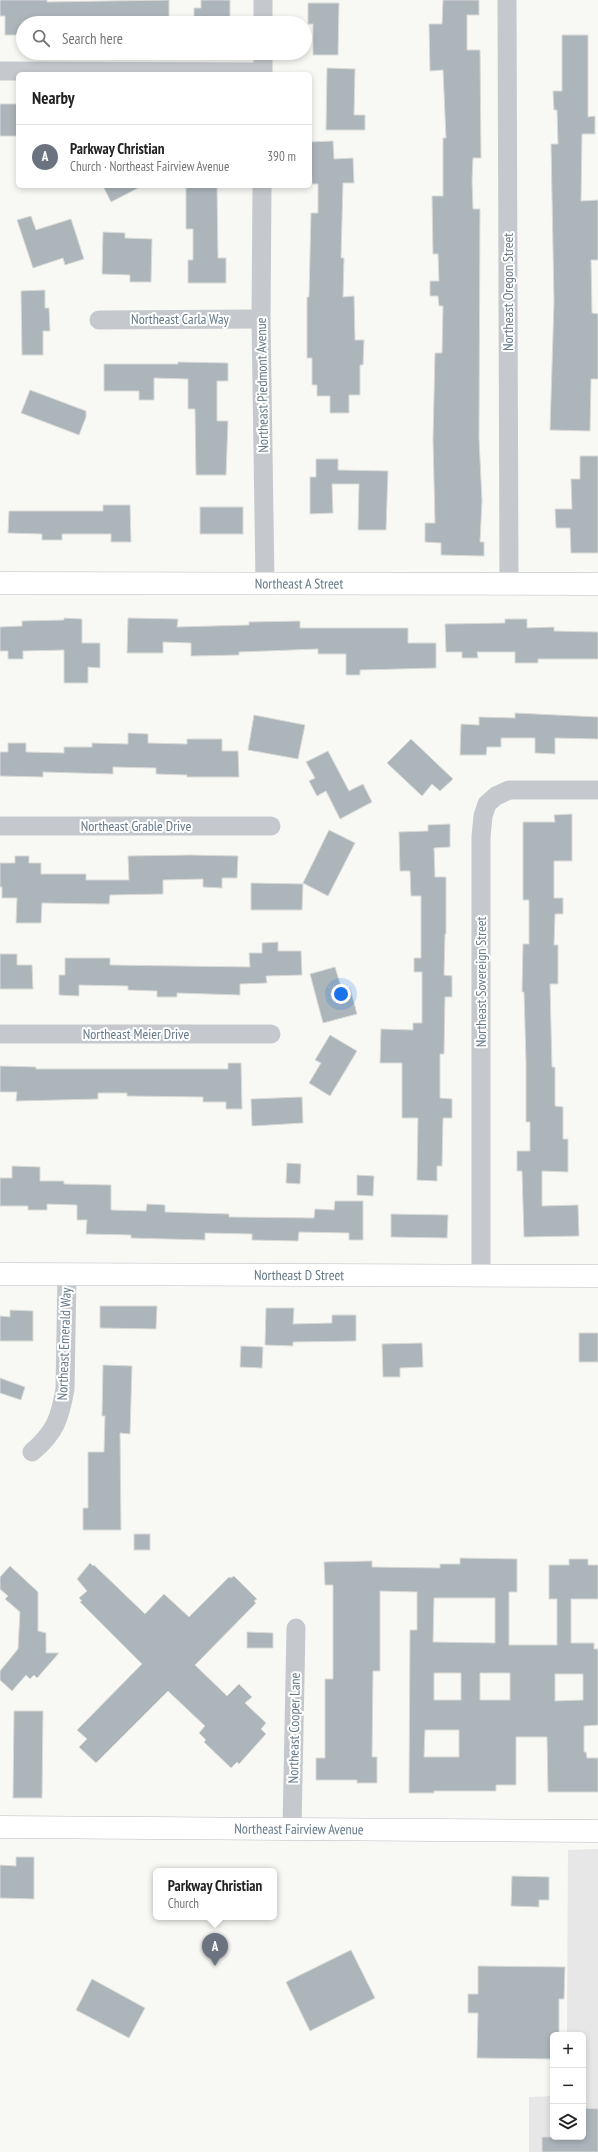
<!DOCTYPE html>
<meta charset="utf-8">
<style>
body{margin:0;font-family:"PT Sans Narrow",sans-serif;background:#f2f2f2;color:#222}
.controls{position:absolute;right:12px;bottom:12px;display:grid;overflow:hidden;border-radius:6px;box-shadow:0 2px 6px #0003}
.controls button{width:36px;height:36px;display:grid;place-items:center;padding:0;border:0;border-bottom:1px solid #e0e0e0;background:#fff;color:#222;font:20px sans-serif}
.you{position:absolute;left:341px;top:994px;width:14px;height:14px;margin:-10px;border:3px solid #fff;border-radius:50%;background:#1a73e8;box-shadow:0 0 0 6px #1a73e833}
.badge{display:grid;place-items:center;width:26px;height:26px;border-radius:50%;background:#1a73e8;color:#fff;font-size:13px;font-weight:700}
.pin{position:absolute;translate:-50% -33px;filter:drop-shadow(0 1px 2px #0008)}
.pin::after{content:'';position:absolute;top:21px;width:14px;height:12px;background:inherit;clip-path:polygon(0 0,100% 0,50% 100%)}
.popup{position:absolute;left:153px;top:1868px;width:124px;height:52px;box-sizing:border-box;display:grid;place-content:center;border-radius:6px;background:#fff;filter:drop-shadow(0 1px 3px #0005);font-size:13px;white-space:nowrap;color:#767676}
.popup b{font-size:15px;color:#222}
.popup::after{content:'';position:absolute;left:50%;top:100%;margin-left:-8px;border:8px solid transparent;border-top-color:#fff}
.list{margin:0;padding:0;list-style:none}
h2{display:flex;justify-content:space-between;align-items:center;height:52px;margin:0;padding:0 16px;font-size:17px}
h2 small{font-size:13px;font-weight:400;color:#767676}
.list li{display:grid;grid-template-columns:26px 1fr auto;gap:12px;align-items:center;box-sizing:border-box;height:64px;padding:0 16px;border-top:1px solid #e0e0e0}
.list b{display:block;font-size:15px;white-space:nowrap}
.list p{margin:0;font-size:13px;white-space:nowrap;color:#767676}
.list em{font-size:13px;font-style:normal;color:#767676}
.icon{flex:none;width:22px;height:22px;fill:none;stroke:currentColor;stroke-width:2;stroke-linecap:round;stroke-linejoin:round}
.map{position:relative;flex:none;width:598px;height:2152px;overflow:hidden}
.search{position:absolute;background:#fff;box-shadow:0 2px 6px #0003;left:16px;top:16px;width:296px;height:44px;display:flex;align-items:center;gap:10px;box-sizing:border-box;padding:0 14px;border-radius:22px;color:#767676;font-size:15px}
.panel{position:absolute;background:#fff;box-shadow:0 2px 6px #0003;left:16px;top:72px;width:296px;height:116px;border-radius:6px}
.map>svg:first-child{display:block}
.built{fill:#e6e7e6}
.building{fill:#acb5ba;stroke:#dadad7;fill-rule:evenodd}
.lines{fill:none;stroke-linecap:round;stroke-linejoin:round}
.secondary-casing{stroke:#b7bdc1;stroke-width:23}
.street{stroke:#c5c9cd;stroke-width:19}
.secondary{stroke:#fff;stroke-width:22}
.labels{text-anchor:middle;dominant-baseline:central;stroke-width:4;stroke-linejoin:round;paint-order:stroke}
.street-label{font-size:14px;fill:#657988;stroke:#fff}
</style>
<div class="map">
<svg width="598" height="2152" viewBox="0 0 598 2152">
<rect width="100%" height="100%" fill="#f8f8f5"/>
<path class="built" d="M598 1849V2152H529V2097L553 2096V2137H583V2035H567L568 1850Z"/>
<g class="building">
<path d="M0 0H47V2L169 0V23H142V17H91V23H23V35H5V16H0Z"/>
<path d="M201 0H230V23H194V8H201Z"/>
<path d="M443 0H479V15H467V50H480L481 158H473L472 181 473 209H480L479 438 482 501 480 542H484V556L441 555V543L425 542V523H435L433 439 435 353H442L443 306H439L438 296H430V281H439L438 254H433L432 196H443V138H446L443 70 430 71 429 24H442Z"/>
<path d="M308 3H339L338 55H313V24H308Z"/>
<path d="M562 35H588V117L595 116V134H582L581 201 598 200V260H591L592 313 598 314V379H591L590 431 550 430 554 302 551 144H558L557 110H554L553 91H562Z"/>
<path d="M327 68 355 69 354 115H365V130H326Z"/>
<rect x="0" y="104" width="18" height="32"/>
<path d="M333 141 334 159 353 158 354 183H343L341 258H344L343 297 354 296 355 340H364L363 365H360V395H349V413H330V396H317V385H312V358H307V297H309L311 213H318V184H312L310 142Z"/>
<path d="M103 186H142L111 202Z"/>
<path d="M186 186H217L218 258H226V283H188V260H193V229H186Z"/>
<path d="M31 216 36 230 71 219 84 259 65 265 63 258 33 268 17 220Z"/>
<path d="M103 232 125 233V238L152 239 151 282H130V275L102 274Z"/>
<path d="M45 290V308H49L50 331H43V355H22L21 291Z"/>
<path d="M178 362 228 363V381H217V421H228L226 475H196L195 409H188V379L154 378V400H139V391H104V364H178Z"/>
<path d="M30 390 86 411V417L79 435 21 413Z"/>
<path d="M580 456H598V553H571L570 528H556L555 509H572L571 479H580Z"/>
<path d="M316 459H338V470L388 471 386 530H358L359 484H332L333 513 310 514V477H316Z"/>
<path d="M103 505H130L131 542H111V534H62V540H42V534L8 533 9 511H103Z"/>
<rect x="200" y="507" width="43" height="27"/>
<path d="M64 618 82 619V643H100V668L88 667V683H64V650L23 651V659H8V651H0V627L22 626V621L64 620Z"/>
<path d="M128 618 178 619 177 627 249 625V622L300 621V628H408V643H436V668L360 670V675H346V654H318V649L239 652V655L191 656V643L163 642V653H127Z"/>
<path d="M505 619H527V628L554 627V631L598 632V659H538V663H515V652H477L478 658H462V652H446L445 624 505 623Z"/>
<path d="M515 713 598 717V739L555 738V754L535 753V738H501V747H487L486 755H460L461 724 479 725V717L515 718Z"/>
<path d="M254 715 305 725 298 759 248 750Z"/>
<path d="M128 733 148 734V743L187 744V739H222V751H238L239 777H187V775L156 774V768L113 767V774L43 772V777L0 776V752H8V743H26V752L64 753V747H92V743L128 744Z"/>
<path d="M411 739 453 779 440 791 432 784 422 796 387 763Z"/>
<path d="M328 751 349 791 363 784 372 802 340 819 326 791 317 796 309 781 315 778 306 762Z"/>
<path d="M572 814V861H554V898H563V914H555L554 945H558V984H550L552 1067H555V1106L563 1107V1139H568V1172L542 1171V1206L578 1205 579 1236 524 1237 522 1171H517V1151H530V1122H526V1061L524 992H522L523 944H529V900H523V822H555L554 815Z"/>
<path d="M450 824V847L434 848 435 877H446V934H445L444 975 452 976V997H445L444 1054H440V1098L452 1099V1118H443L442 1166H437V1181L417 1180 418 1118H402V1063H380L381 1029 413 1030V1023H422V972H414V958H421V896H411L410 871H400L399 832 428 831V825Z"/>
<path d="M329 830 355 843 328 896 303 883Z"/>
<path d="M190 855 238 856 237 878H222V888L203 887V879L163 880V894L110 895 109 904 42 903 41 923H16L17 898H2V887H0V863H15V856H29V863H41V874H86V880H129L128 856Z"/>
<path d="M251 883 303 884 302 910H251Z"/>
<path d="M278 942V951H301L302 975 266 976 267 983 240 984V995L177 993V997H157V991L128 990V986L79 985V996L59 995V975H65V958H110V965L250 967 249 953H262V943Z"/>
<path d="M0 954H17V965H32L33 989H0Z"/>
<path d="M335 967 342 990 350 988 357 1014 323 1023 310 974Z"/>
<path d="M330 1035 357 1051 330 1096 309 1083 321 1063 315 1060Z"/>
<path d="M228 1063H241L242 1109H226V1102H203V1097L127 1096V1093H98V1099L16 1101 17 1092H0V1066L36 1067V1069H228Z"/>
<path d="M302 1097 303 1123 252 1126 251 1099Z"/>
<path d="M287 1163 301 1164 300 1184 286 1183Z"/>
<path d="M12 1166 40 1167V1181H64V1184L111 1185V1210L146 1211 147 1204 165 1205V1212L229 1214V1217L314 1218 315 1209 334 1210 335 1201H363V1240H349V1233L299 1232 298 1241 252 1240V1234L205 1233V1240L131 1238V1235L86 1234 87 1220H77V1205L47 1204V1210H28V1206H0V1178H12Z"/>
<path d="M357 1175 374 1176 373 1196 357 1195Z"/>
<path d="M391 1214 448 1215 447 1238 391 1237Z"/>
<path d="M100 1306H157L156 1329 100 1328Z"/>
<path d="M266 1308H294L293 1324 332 1323V1315H356V1341L293 1342V1346L265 1345Z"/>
<path d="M10 1310 33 1311V1341H0V1316L10 1317Z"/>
<rect x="579" y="1333" width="19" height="29"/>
<path d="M422 1343 423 1367 400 1368V1377H383L382 1344Z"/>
<path d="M241 1346 263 1347 262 1368 240 1367Z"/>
<path d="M103 1365 132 1366 130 1434 120 1433 121 1530H83V1508H88V1452H104L105 1416H102Z"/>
<path d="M0 1378 25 1387 21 1400 0 1393Z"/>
<rect x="134" y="1534" width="16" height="16"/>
<path d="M460 1558 517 1559V1592H509V1645H557V1599H549V1565H569V1559H588V1565H598V1599H571V1643H594V1649H598V1725L584 1726V1752H586L587 1758H598V1792H548L547 1737H516V1785H496V1791H434V1793H409L410 1630H417V1592L380 1591V1671H373L372 1757H377V1783H357V1780H316V1758H325V1679H333V1585H325L324 1562 372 1561V1567L440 1568V1564H460ZM434 1598H495V1643L433 1642ZM434 1673H461V1700H434ZM480 1673H510V1700H480ZM555 1674H583V1700L555 1701ZM425 1730H459V1757H424Z"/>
<path d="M90 1563 93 1566 94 1565 145 1614 164 1594 189 1617 229 1577 231 1578 234 1576 257 1599 254 1601 256 1603 195 1665 227 1696 239 1684 252 1697 245 1703 266 1723 261 1729 266 1734 239 1764 237 1762 231 1768 204 1742 206 1740 199 1733 205 1726 168 1691 96 1763 79 1747 87 1739 77 1730 142 1664 80 1602 82 1601 79 1598 87 1591 77 1579Z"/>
<path d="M10 1566 38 1592V1631L46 1633V1653H59L37 1678 34 1675 30 1679 26 1675 12 1691 0 1680V1671L18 1649 20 1612 5 1599 8 1596 0 1589V1577Z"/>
<path d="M247 1632 273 1633V1648H247Z"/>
<path d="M14 1711H43L42 1798H13Z"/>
<path d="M16 1857H34V1899L0 1898V1865L16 1866Z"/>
<path d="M512 1876 549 1877V1900H539V1907L511 1906Z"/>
<path d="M351 1950 375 1998 310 2031 286 1982Z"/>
<path d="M478 1966 565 1967 564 1999H559V2035H553V2059L477 2058 478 2013H468V1994H478Z"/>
<path d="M92 1979 145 2008 129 2038 76 2010Z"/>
<path d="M583 2108 598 2109V2152H542V2137H583Z"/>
</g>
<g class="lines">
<defs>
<g id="secondary">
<path id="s1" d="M0 583 598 584"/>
<path id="s2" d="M0 1274 598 1276"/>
<path id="s3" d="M0 1827 598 1831"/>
</g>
</defs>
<use href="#secondary" class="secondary-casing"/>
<g class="street">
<path d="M507 0 509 584"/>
<path d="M263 23V0"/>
<path d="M0 71 263 72"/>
<path d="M263 74V53"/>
<path d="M262 186 261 319 265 583"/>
<path d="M99 320 261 319"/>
<path d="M0 826H271"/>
<path d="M0 1034H271"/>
<path d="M481 1276V837L483 816 487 804 496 796 509 790H598"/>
<path d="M32 1452C55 1433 60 1418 65 1389L67 1274"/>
<path d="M292 1828 296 1628"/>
</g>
<use href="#secondary" class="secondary"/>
</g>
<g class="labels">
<g class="street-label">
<text transform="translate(508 292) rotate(-90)">Northeast Oregon Street</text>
<text x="180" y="319">Northeast Carla Way</text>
<text transform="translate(262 385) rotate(-91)">Northeast Piedmont Avenue</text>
<text stroke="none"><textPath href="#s1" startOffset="299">Northeast A Street</textPath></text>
<text x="136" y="826">Northeast Grable Drive</text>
<text transform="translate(481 982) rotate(-90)">Northeast Sovereign Street</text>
<text x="136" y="1034">Northeast Meier Drive</text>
<text stroke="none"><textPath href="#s2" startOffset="299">Northeast D Street</textPath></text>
<text transform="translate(64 1344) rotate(-88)">Northeast Emerald Way</text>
<text transform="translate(294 1728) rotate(-89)">Northeast Cooper Lane</text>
<text stroke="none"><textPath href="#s3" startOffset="299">Northeast Fairview Avenue</textPath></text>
</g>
</g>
</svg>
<div class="controls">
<button>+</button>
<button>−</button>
<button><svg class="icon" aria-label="layers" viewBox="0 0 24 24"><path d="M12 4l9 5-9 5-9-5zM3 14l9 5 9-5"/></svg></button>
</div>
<div class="you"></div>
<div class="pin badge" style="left:215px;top:1966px;background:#6b7280">A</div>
<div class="popup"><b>Parkway Christian</b>Church</div>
<div class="search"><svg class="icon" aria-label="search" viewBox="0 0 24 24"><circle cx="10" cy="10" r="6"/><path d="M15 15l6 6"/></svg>Search here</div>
<section class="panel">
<h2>Nearby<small></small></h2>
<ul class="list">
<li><span class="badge" style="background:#6b7280">A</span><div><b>Parkway Christian</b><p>Church · Northeast Fairview Avenue</p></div><em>390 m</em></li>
</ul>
</section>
</div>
